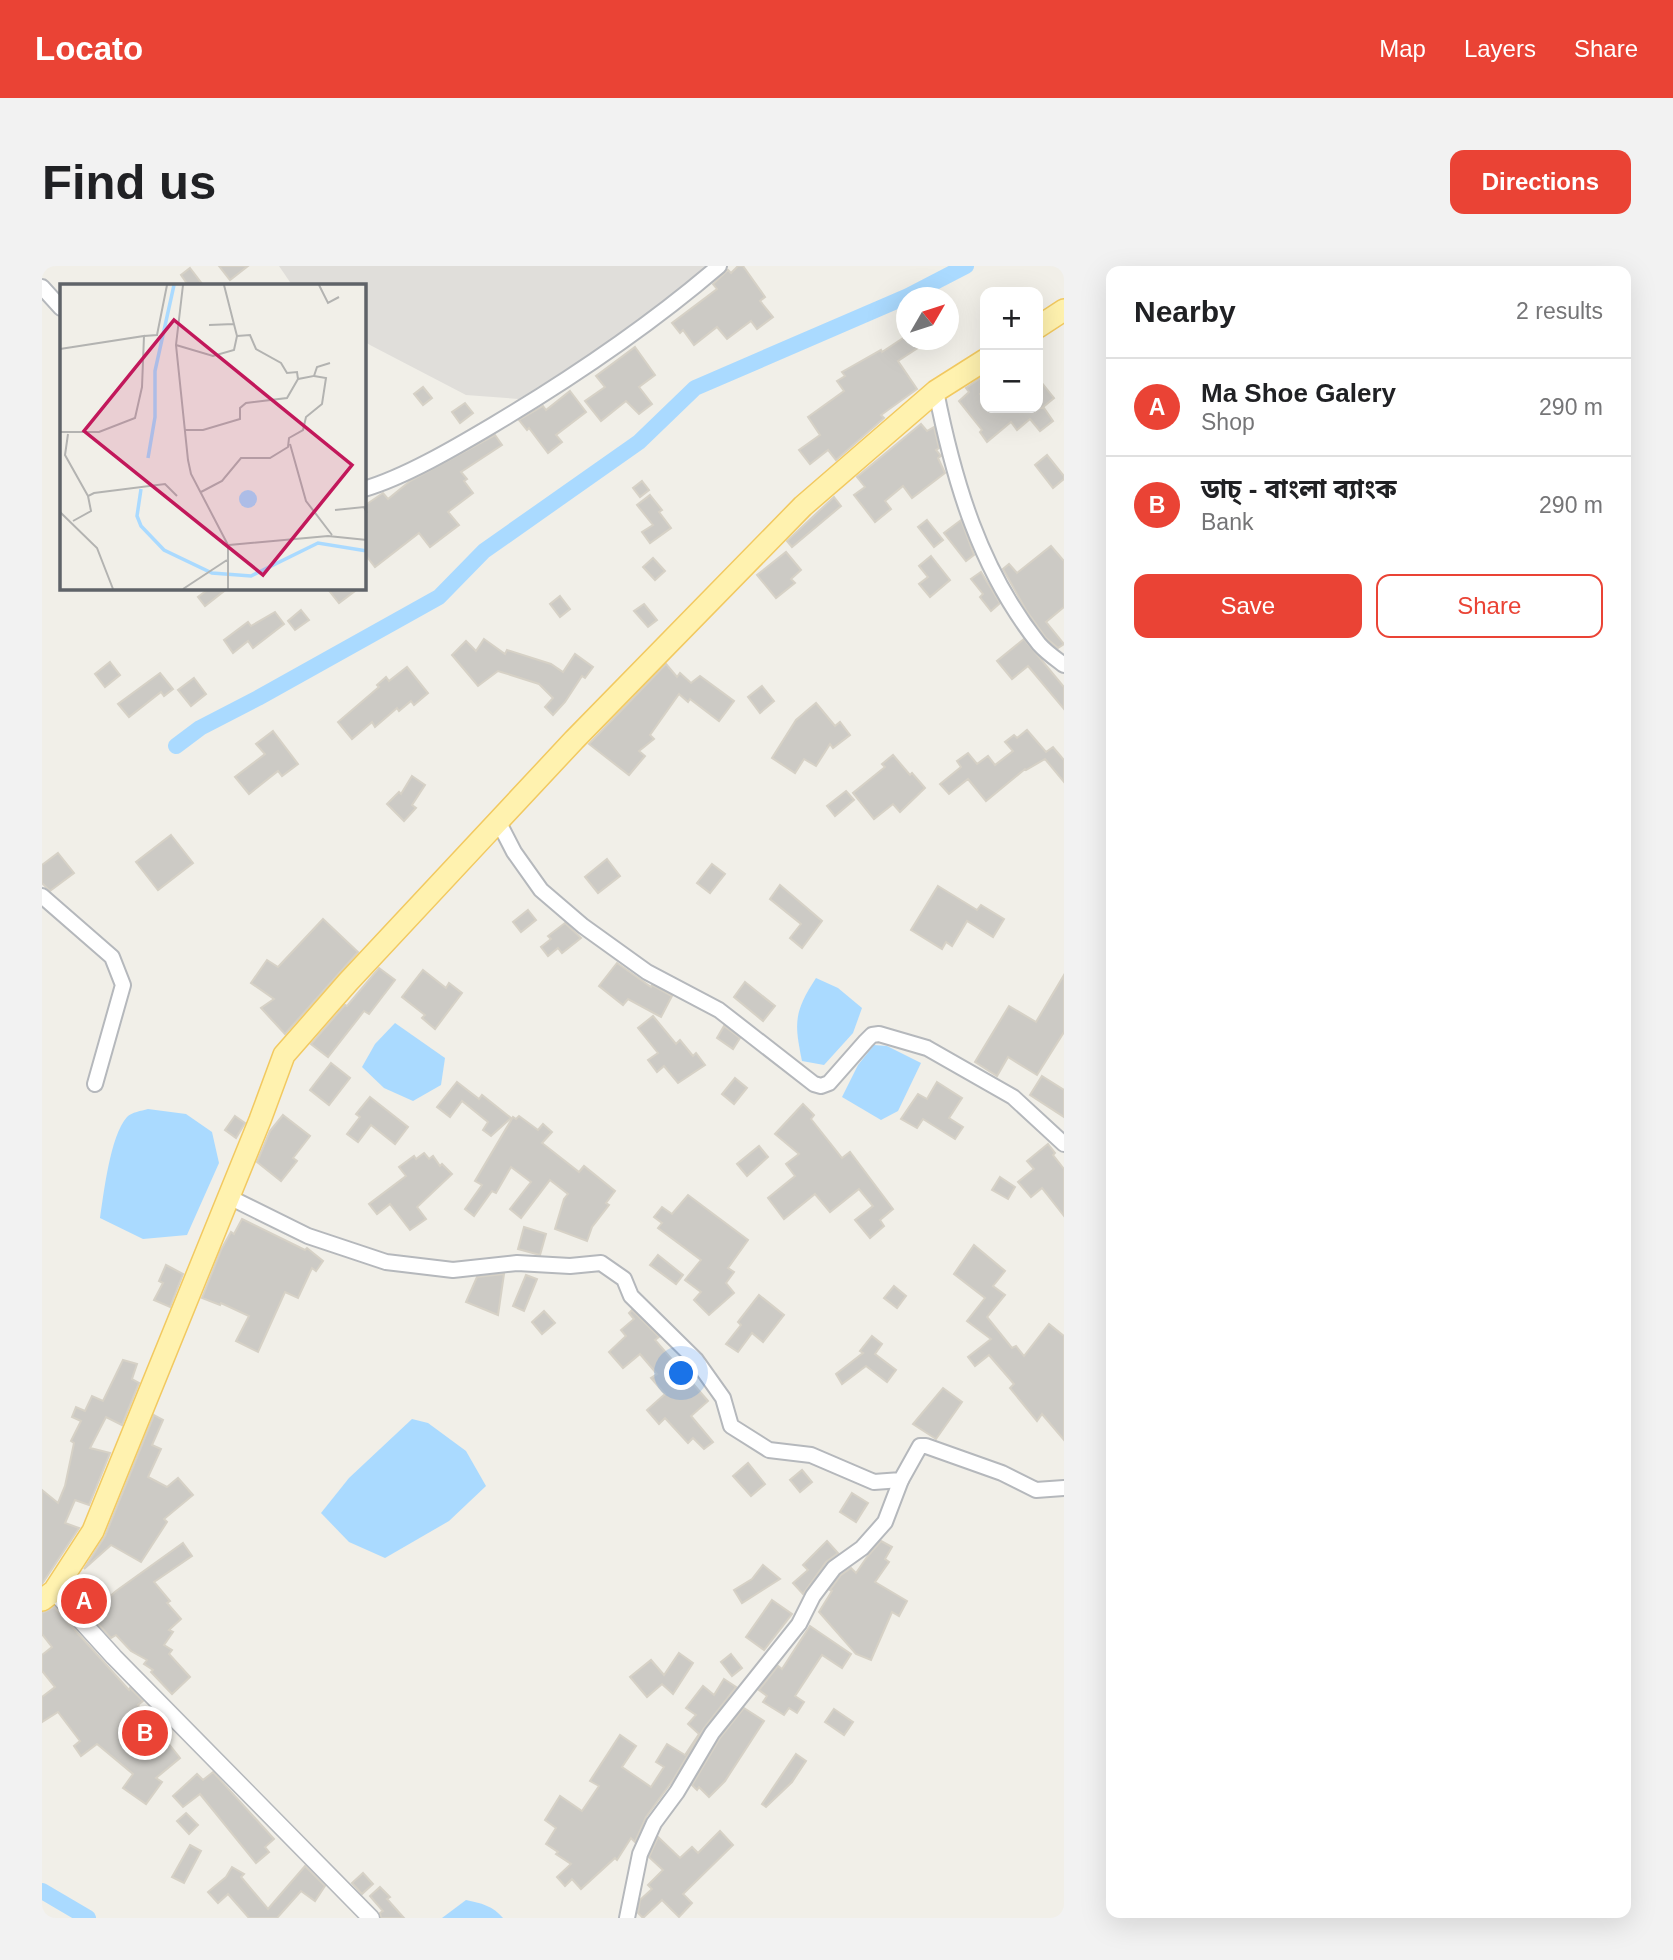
<!DOCTYPE html>
<meta charset="utf-8">
<style>
body{margin:0;font-family:Helvetica,"Noto Sans Bengali",sans-serif;background:#f2f2f2;color:#202124}
.controls{position:absolute;right:21px;top:21px;display:grid;overflow:hidden;border-radius:14px;box-shadow:0 7px 28px #0002}
.controls button{width:63px;height:63px;display:grid;place-items:center;padding:0;border:0;border-bottom:2px solid #e0e0e0;background:#fff;color:#202124;font:35px sans-serif}
.compass{position:absolute;left:854px;top:21px;width:63px;height:63px;border-radius:50%;background:#fff;box-shadow:0 7px 28px #0002;rotate:51deg}
.you{position:absolute;left:640px;top:1108px;width:24px;height:24px;margin:-18px;border:5px solid #fff;border-radius:50%;background:#1a73e8;box-shadow:0 0 0 10px #1a73e833}
.badge{display:grid;place-items:center;width:46px;height:46px;border-radius:50%;background:#ea4335;color:#fff;font-size:23px;font-weight:700}
.pin{position:absolute;translate:-50% -50%;border:4px solid #fff;box-shadow:0 2px 7px #0006}
.list{margin:0;padding:0;list-style:none}
h2{display:flex;justify-content:space-between;align-items:center;height:91px;margin:0;padding:0 28px;font-size:30px}
h2 small{font-size:23px;font-weight:400;color:#757577}
.list li{display:grid;grid-template-columns:46px 1fr auto;gap:21px;align-items:center;box-sizing:border-box;height:98px;padding:0 28px;border-top:2px solid #e0e0e0}
.list b{display:block;font-size:26px;white-space:nowrap}
.list p{margin:0;font-size:23px;white-space:nowrap;color:#757577}
.list em{font-size:23px;font-style:normal;color:#757577}
.actions{display:flex;gap:14px;padding:21px 28px}
.actions a{flex:1;padding:16px 0;border:2px solid #ea4335;border-radius:14px;text-align:center;font-size:24px;color:#ea4335}
.actions .main{background:#ea4335;color:#fff}
.map{position:relative;flex:none;width:1022px;height:1652px;overflow:hidden;border-radius:14px}
header{display:flex;align-items:center;gap:42px;box-sizing:border-box;height:98px;padding:0 35px;background:#ea4335;color:#fff}
header strong{font-size:33px}
nav{display:flex;gap:38px;margin-inline-start:auto;font-size:24px}
.intro{display:flex;align-items:center;justify-content:space-between;box-sizing:border-box;height:168px;padding:0 42px}
h1{margin:0;font-size:49px}
.button{padding:18px 32px;border-radius:14px;background:#ea4335;color:#fff;font-size:24px;font-weight:700}
main{display:flex;gap:42px;padding:0 42px}
aside{flex:1;background:#fff;border-radius:14px;box-shadow:0 7px 28px #0002}
.map>svg:first-child{display:block}
.industrial{fill:#e0deda}
.water{fill:#aadaff}
.lines{fill:none;stroke-linecap:round;stroke-linejoin:round}
.canal{stroke:#aadaff;stroke-width:16}
.building{fill:#cccac5;stroke:#d6d1c6;stroke-width:2}
.minor-casing{stroke:#b5b8bc;stroke-width:18}
.tertiary-casing{stroke:#b5b8bc;stroke-width:19}
.primary-casing{stroke:#f2c960;stroke-width:24}
.minor{stroke:#fff;stroke-width:14}
.tertiary{stroke:#fff;stroke-width:16}
.primary{stroke:#fff2af;stroke-width:21}
.inset-river{fill:none;stroke:#aadaff;stroke-width:3.5}
.inset-road{fill:none;stroke:#b3b3b1;stroke-width:2}
.view{fill:#c2185b;fill-opacity:0.15;stroke:#c2185b;stroke-width:3.5}
.inset-edge{fill:none;stroke:#5f6368;stroke-width:3.5}
</style>
<header>
<strong>Locato</strong>
<nav><a>Map</a><a>Layers</a><a>Share</a></nav>
</header>
<div class="intro"><h1>Find us</h1><a class="button">Directions</a></div>
<main>
<div class="map">
<svg width="1022" height="1652" viewBox="0 0 1022 1652">
<rect width="100%" height="100%" fill="#f1efe8"/>
<path class="industrial" d="M237 0H667L589 62 477 133 424 129 328 79 322 75V19H250Z"/>
<g class="water">
<path d="M774 712 796 722 820 742 811 767 782 799 760 795C752 756 752 746 774 712Z"/>
<path d="M353 757 403 792 399 819 371 835 342 822 320 801 333 778Z"/>
<path d="M832 779 845 780 879 797 856 845 839 854 800 831 816 799Z"/>
<path d="M106 843 144 848 170 866 177 897 145 969 101 973 58 952C62 927 68 870 85 851 90 846 99 845 106 843Z"/>
<path d="M370 1153 386 1157 424 1185 444 1220 407 1255 343 1292 307 1276 279 1247 307 1212Z"/>
<path d="M424 1634C439 1637 451 1640 461 1652H400Z"/>
</g>
<g class="lines">
<g class="canal">
<path d="M134 480 158 462 216 432 397 331 442 285 597 176 653 122 866 30 924 0"/>
<path d="M0 1625 46 1652"/>
</g>
</g>
<g class="building">
<path d="M177 0H206L188 14Z"/>
<path d="M696 0H701L723 31 718 35 731 51 715 63 709 55 685 73 675 61 652 79 641 64 638 67 630 57 675 23 671 18 686 4 689 7Z"/>
<path d="M148 2 161 19H146L139 9Z"/>
<path d="M864 70V74H888L856 95 875 123 839 149 842 152 794 194 786 184 768 198 757 184 778 169 766 151 802 125 795 115 803 110 800 106 839 84 840 86Z"/>
<path d="M593 81 613 109 597 121 610 138 597 148 584 135 559 155 543 135 563 121 554 110Z"/>
<path d="M940 111 943 116V124L938 128 943 134V142H996V112L1012 132 1000 142H1002L1011 155 998 165 988 153 975 164 969 156 945 176 938 166 940 164 917 135 927 126 924 122Z"/>
<path d="M381 121 390 132 381 139 372 128Z"/>
<path d="M528 125 544 146 514 169 520 176 506 187 487 162 485 164 477 154 501 140 504 144Z"/>
<path d="M423 137 431 147 418 157 410 146Z"/>
<path d="M879 158 885 165 892 161 897 182 894 184 899 190 896 192 903 207 870 232 861 220 843 235 849 243 833 256 812 229 823 221 815 211Z"/>
<path d="M453 169 460 179 419 206 425 213 422 215 431 227 406 246 417 259 388 281 377 267 333 301 322 287V240L341 227 346 233 368 215Z"/>
<path d="M1005 189 1022 210V213L1011 222 993 199Z"/>
<path d="M600 215 607 224 598 231 591 222Z"/>
<path d="M608 229 620 244 617 246 629 262 608 277 600 266 611 259 595 239Z"/>
<path d="M792 231 799 240 750 281 745 275Z"/>
<path d="M885 254 901 274 892 281 876 261Z"/>
<path d="M919 254 932 289 924 295 902 267Z"/>
<path d="M1009 280 1022 295V341L1004 356 1022 378 1016 382 1004 372 984 344 961 303 967 298 975 307Z"/>
<path d="M744 286 759 304 749 313 753 317 734 332 715 309Z"/>
<path d="M889 290 908 314 888 331 877 318 886 311 877 300Z"/>
<path d="M611 292 623 305 613 314 601 301Z"/>
<path d="M939 306 958 337 949 345 938 331 941 328 929 313Z"/>
<path d="M168 322H186L163 340 156 331Z"/>
<path d="M285 322H317L297 337Z"/>
<path d="M518 330 528 343 518 351 508 338Z"/>
<path d="M602 338 615 354 606 361 592 345Z"/>
<path d="M259 344 267 354 253 364 246 355Z"/>
<path d="M233 346 242 358 211 382 206 375 191 387 182 374 206 356 209 360Z"/>
<path d="M442 373 463 388 465 384 509 398 521 406 533 388 551 401 543 412 540 410 523 436 511 449 503 441 511 432 497 418 456 405 436 420 410 389 424 375 434 385Z"/>
<path d="M982 373 1022 421V443L986 400 970 413 955 395Z"/>
<path d="M68 396 78 409 63 421 53 408Z"/>
<path d="M624 398 635 411 638 407 649 417 658 410 692 435 677 455 648 433 646 436 637 428 608 469 612 473 597 485 603 490 587 509 547 478Z"/>
<path d="M365 401 386 427 372 439 369 435 357 445 355 442 333 461 330 456 310 473 296 456 337 421 335 419 344 411 347 415Z"/>
<path d="M118 407 131 423 122 430 119 426 87 451 76 438Z"/>
<path d="M152 412 164 428 149 440 136 424Z"/>
<path d="M720 420 732 435 718 447 706 431Z"/>
<path d="M774 437 793 460 798 456 808 469 791 482 788 478 774 500 762 493 753 507 730 492 754 454Z"/>
<path d="M985 464 1004 486 1011 481 1022 494V516L1003 493 984 504 983 503 944 535 926 513 907 528 898 518 919 501 915 495 926 487 935 498 946 490 953 499 971 485 963 476 972 469 975 472Z"/>
<path d="M231 465 256 498 240 510 236 505 207 528 193 511 223 488 214 478Z"/>
<path d="M851 489 868 509 870 507 883 522 858 546 851 538 832 553 811 527 843 501 840 498Z"/>
<path d="M370 510 383 519 370 539 374 542 362 555 345 538 357 526 359 528Z"/>
<path d="M804 525 812 534 793 550 785 540Z"/>
<path d="M129 569 151 597 116 624 94 596Z"/>
<path d="M16 587 32 607 8 625 0 617V599Z"/>
<path d="M565 593 578 610 556 627 543 611Z"/>
<path d="M670 598 683 608 668 627 655 617Z"/>
<path d="M738 619 780 655 760 682 748 672 759 658 728 633Z"/>
<path d="M896 620 935 644 939 639 962 653 951 671 925 655 910 680 904 676 900 683 869 664Z"/>
<path d="M486 644 494 654 479 666 471 656Z"/>
<path d="M281 653 316 686 243 768 219 742 232 733 209 717 225 694 236 701Z"/>
<path d="M523 657 539 672 520 687 516 682 506 690 499 681 509 673 506 670Z"/>
<path d="M575 697 609 721 610 719 630 730 619 751 586 733 581 739 557 720Z"/>
<path d="M337 702 353 714 327 748 322 745 286 791 269 778 303 739 305 740Z"/>
<path d="M381 704 404 722 407 717 420 727 393 763 380 752 383 749 360 731Z"/>
<path d="M1022 709V766L995 809 966 791 955 810 933 796 967 740 994 756Z"/>
<path d="M703 716 733 740 721 755 692 731Z"/>
<path d="M611 750 634 778 638 774 651 790 654 787 663 799 636 817 622 800 615 806 606 794 616 787 596 762Z"/>
<path d="M682 760 698 772 691 783 675 772Z"/>
<path d="M289 797 308 812 287 839 268 824Z"/>
<path d="M1000 810 1022 824V851L988 829Z"/>
<path d="M693 812 705 822 692 838 680 828Z"/>
<path d="M415 816 437 833 440 829 469 852 449 870 441 864 446 856 420 835 408 851 395 841Z"/>
<path d="M895 816 920 832 907 852 921 861 913 873 881 853 875 862 859 853 876 828 885 833Z"/>
<path d="M328 831 366 861 353 878 329 859 316 876 305 868 318 851 314 848Z"/>
<path d="M761 838 772 849 769 853 800 892 808 886 851 943 838 954 842 960 828 972 813 954 831 940 817 923 788 946 773 928 742 953 726 932 753 910 744 898 757 888 733 868Z"/>
<path d="M241 849 268 870 251 892 255 895 239 915 215 896 228 865Z"/>
<path d="M193 850 203 857 194 872 183 864Z"/>
<path d="M477 850 496 864 501 858 510 866 500 877 537 906 542 900 573 925 564 937 567 939 550 961 545 975 513 963 522 933 526 928 508 914 479 952 468 943 489 916 469 901 454 927 450 925 432 950 423 943 440 919 433 915 471 851 474 853Z"/>
<path d="M1006 878 1013 887 1011 889 1022 903V950L1000 922 989 931 976 916 992 903 985 895Z"/>
<path d="M717 880 726 891 705 910 695 898Z"/>
<path d="M382 887 387 893 391 890 398 900 400 898 410 908 375 941 384 953 368 964 348 938 335 948 327 938 364 910 357 901 372 890 374 893Z"/>
<path d="M958 911 973 921 966 933 950 924Z"/>
<path d="M646 929 706 974 686 1002 692 1006 684 1017 692 1027 667 1049 652 1034 659 1026 643 1014 659 994 616 962 620 957 612 951 620 941 630 948Z"/>
<path d="M200 953 263 984 265 982 281 995 274 1005 270 1002 256 1032 243 1026 216 1086 194 1075 207 1050 179 1037 178 1039 160 1032 179 984 189 966 192 968Z"/>
<path d="M482 961 504 968 498 989 476 983Z"/>
<path d="M932 979 963 1005 951 1020 963 1029 945 1051 970 1082 974 1080 982 1090 1007 1058 1022 1070V1174L1000 1148 995 1155 968 1122 972 1118 947 1089 933 1100 926 1091 949 1073 925 1055 943 1032 912 1008Z"/>
<path d="M616 989 641 1009 634 1018 608 999Z"/>
<path d="M124 999 141 1008 128 1041 112 1034 121 1017 117 1015Z"/>
<path d="M462 1008 456 1049 424 1036 435 1011Z"/>
<path d="M484 1009 495 1013 482 1045 471 1040Z"/>
<path d="M852 1020 864 1030 855 1042 842 1032Z"/>
<path d="M717 1029 742 1049 721 1076 710 1067 696 1086 684 1078 699 1059 696 1056Z"/>
<path d="M590 1044 617 1071 613 1074 666 1135 649 1150 671 1176 662 1183 651 1172 646 1177 623 1152 617 1158 605 1144 623 1128 609 1112 615 1108 598 1088 581 1102 567 1086 584 1070 579 1064 592 1053 587 1047Z"/>
<path d="M502 1045 513 1057 500 1068 490 1056Z"/>
<path d="M830 1070 840 1078 833 1088 854 1104 845 1116 824 1100 800 1118 794 1108 821 1087 818 1085Z"/>
<path d="M81 1094 95 1098 90 1113 97 1117 80 1159 64 1151 48 1182 68 1187 47 1239 33 1234 23 1257 37 1262 0 1318V1224L16 1237 23 1220 32 1177 29 1175 39 1155 30 1151 34 1141 43 1145 50 1130 61 1135Z"/>
<path d="M901 1122 920 1136 894 1173 871 1158Z"/>
<path d="M112 1149 121 1154 110 1179 119 1183 106 1211 125 1221 136 1212 151 1229 122 1253 125 1256 99 1296 69 1279 42 1303 63 1270Z"/>
<path d="M706 1197 723 1218 709 1230 691 1210Z"/>
<path d="M760 1204 770 1216 758 1226 748 1214Z"/>
<path d="M810 1227 826 1237 814 1256 798 1246Z"/>
<path d="M785 1275 796 1287 784 1296 761 1328 751 1317 766 1304 761 1299Z"/>
<path d="M839 1275 850 1281 843 1293 847 1296 833 1316 865 1335 857 1350 850 1346 829 1394 814 1388 777 1346 790 1325 788 1324 799 1309 809 1302 814 1307 825 1291Z"/>
<path d="M141 1277 150 1290 112 1316 128 1335 125 1337 139 1353 127 1364 131 1366 122 1379 130 1384 127 1388 148 1411 130 1428 109 1406 111 1404 102 1398 105 1394 89 1385 74 1369 69 1372 34 1334 43 1326 56 1341 74 1325Z"/>
<path d="M721 1299 738 1313 700 1337 692 1324 710 1313Z"/>
<path d="M730 1334 750 1348 722 1384 704 1371Z"/>
<path d="M12 1341 87 1424 88 1422 101 1435 96 1439 138 1492 114 1512 120 1516 104 1538 81 1522 91 1508 55 1478 39 1490 32 1480 38 1475 16 1446 0 1456V1431L13 1421 0 1405V1389L10 1381 0 1368V1347Z"/>
<path d="M768 1360 809 1388 800 1402 780 1389 753 1430 762 1436 755 1447 747 1442 742 1449 721 1436 725 1430 717 1424 736 1400 740 1403Z"/>
<path d="M637 1387 651 1397 631 1428 620 1418 605 1431 588 1411 609 1394 622 1409Z"/>
<path d="M689 1388 700 1402 690 1410 679 1396Z"/>
<path d="M682 1413 694 1421 662 1462 631 1514 604 1551 593 1576 589 1572 575 1594 573 1592 539 1623 530 1613 523 1620 515 1611 529 1598 514 1588 516 1586 504 1578 514 1562 503 1554 518 1530 540 1545 557 1520 548 1515 578 1469 594 1480 580 1501 609 1521 622 1501 614 1496 625 1478 643 1489 657 1468 646 1458 654 1449 644 1442 661 1420 672 1429Z"/>
<path d="M702 1442 722 1455 683 1515 667 1531 657 1521 655 1524 650 1519 678 1472Z"/>
<path d="M792 1443 811 1456 802 1469 783 1456Z"/>
<path d="M754 1488 764 1495 750 1516 724 1541 720 1538Z"/>
<path d="M171 1506 232 1573 223 1581 227 1586 214 1597 158 1528 141 1541 131 1530 155 1508 161 1514Z"/>
<path d="M144 1547 156 1559 147 1568 135 1555Z"/>
<path d="M678 1565 691 1579 641 1628 650 1637 637 1651 620 1634 601 1652 596 1647 598 1634 610 1623 606 1619 621 1604 607 1591 616 1571 638 1592 650 1581 656 1587Z"/>
<path d="M148 1579 159 1585 142 1617 130 1611Z"/>
<path d="M263 1600 283 1620 273 1635 259 1625 235 1652H207L186 1628 176 1637 166 1626 184 1611 190 1601 202 1608 199 1611 226 1643Z"/>
<path d="M321 1607 331 1618 320 1628 310 1617Z"/>
<path d="M338 1621 348 1631 345 1633 362 1652H339L338 1647 341 1645 328 1630Z"/>
</g>
<g class="lines">
<defs>
<g id="minor">
<path d="M0 21 19 42"/>
<path d="M894 125C912 216 938 304 997 378 1004 386 1014 393 1022 399"/>
<path d="M322 223C363 211 414 181 451 159 530 112 607 60 677 0"/>
<path d="M456 555 472 586 499 624 541 660 605 706 677 744 772 818 779 820 787 817 824 775 830 769 837 768 885 782 971 831 1022 878"/>
<path d="M0 630 70 691 81 719 53 818"/>
<path d="M187 931 266 970 344 996 411 1004 475 997 528 1000 559 997 582 1013 589 1030 654 1094 681 1132 689 1160 727 1184 769 1189 832 1216 859 1214 878 1180H884L960 1207 994 1224 1022 1222"/>
<path d="M585 1652 598 1588 612 1557 635 1526 670 1467 757 1358 771 1330 792 1302 820 1282 843 1256 859 1214"/>
</g>
<path id="tertiary" d="M12 1325 72 1391 329 1652"/>
<g id="primary">
<path d="M996 61 1022 44"/>
<path d="M0 1334 12 1325 51 1265 218 854 242 789 306 716 532 474 761 240 894 125 943 94"/>
</g>
</defs>
<use href="#minor" class="minor-casing"/>
<use href="#tertiary" class="tertiary-casing"/>
<use href="#primary" class="primary-casing"/>
<use href="#minor" class="minor"/>
<use href="#tertiary" class="tertiary"/>
<use href="#primary" class="primary"/>
</g>
<g transform="translate(18 18)">
<rect width="306" height="306" fill="#f1efe8"/>
<path d="M179 215a9 9 0 1 1 18 0a9 9 0 1 1-18 0Z" fill="#aadaff"/>
<path class="inset-river" d="M88 174 95 133V87L114 1M81 205 77 232 81 242 104 266 152 289 191 292 258 259 307 267"/>
<path class="inset-road" d="M123 1 116 61 128 176 131 190 168 261V305M259 1 268 19 279 13M149 41 174 40M84 52 97 51 107 1M177 52 190 51 196 65 221 79 227 89 237 88 238 95 254 92 257 83 270 79M116 61 153 72 174 66 177 52 164 1M0 65 84 52 82 103 75 134 39 148H0M124 146H143L180 135V124L186 119 227 114 238 95M8 150 5 171 28 212M230 160 246 217 272 251M141 208 162 197 181 174H210L228 163 229 154 243 146 246 133 262 120 266 94 254 92M275 226 304 223 307 229M0 228 37 264 53 305M13 237 31 227 28 212 34 209 105 200 117 212M169 261 268 252 307 256M123 305 167 276"/>
<path class="view" d="M114 36 292 181 203 291 24 147Z"/>
<rect width="306" height="306" class="inset-edge"/>
</g>
</svg>
<div class="controls">
<button>+</button>
<button>−</button>
</div>
<svg class="compass" viewBox="-18 -18 36 36"><path d="M0-13l5 13h-10z" fill="#e53935"/><path d="M0 13l5-13h-10z" fill="#757577"/></svg>
<div class="you"></div>
<div class="pin badge" style="left:42px;top:1335px">A</div>
<div class="pin badge" style="left:103px;top:1467px">B</div>
</div>
<aside>
<h2>Nearby<small>2 results</small></h2>
<ul class="list">
<li><span class="badge">A</span><div><b>Ma Shoe Galery</b><p>Shop</p></div><em>290 m</em></li>
<li><span class="badge">B</span><div><b>ডাচ্ - বাংলা ব্যাংক</b><p>Bank</p></div><em>290 m</em></li>
</ul>
<div class="actions"><a class="main">Save</a><a>Share</a></div>
</aside>
</main>
